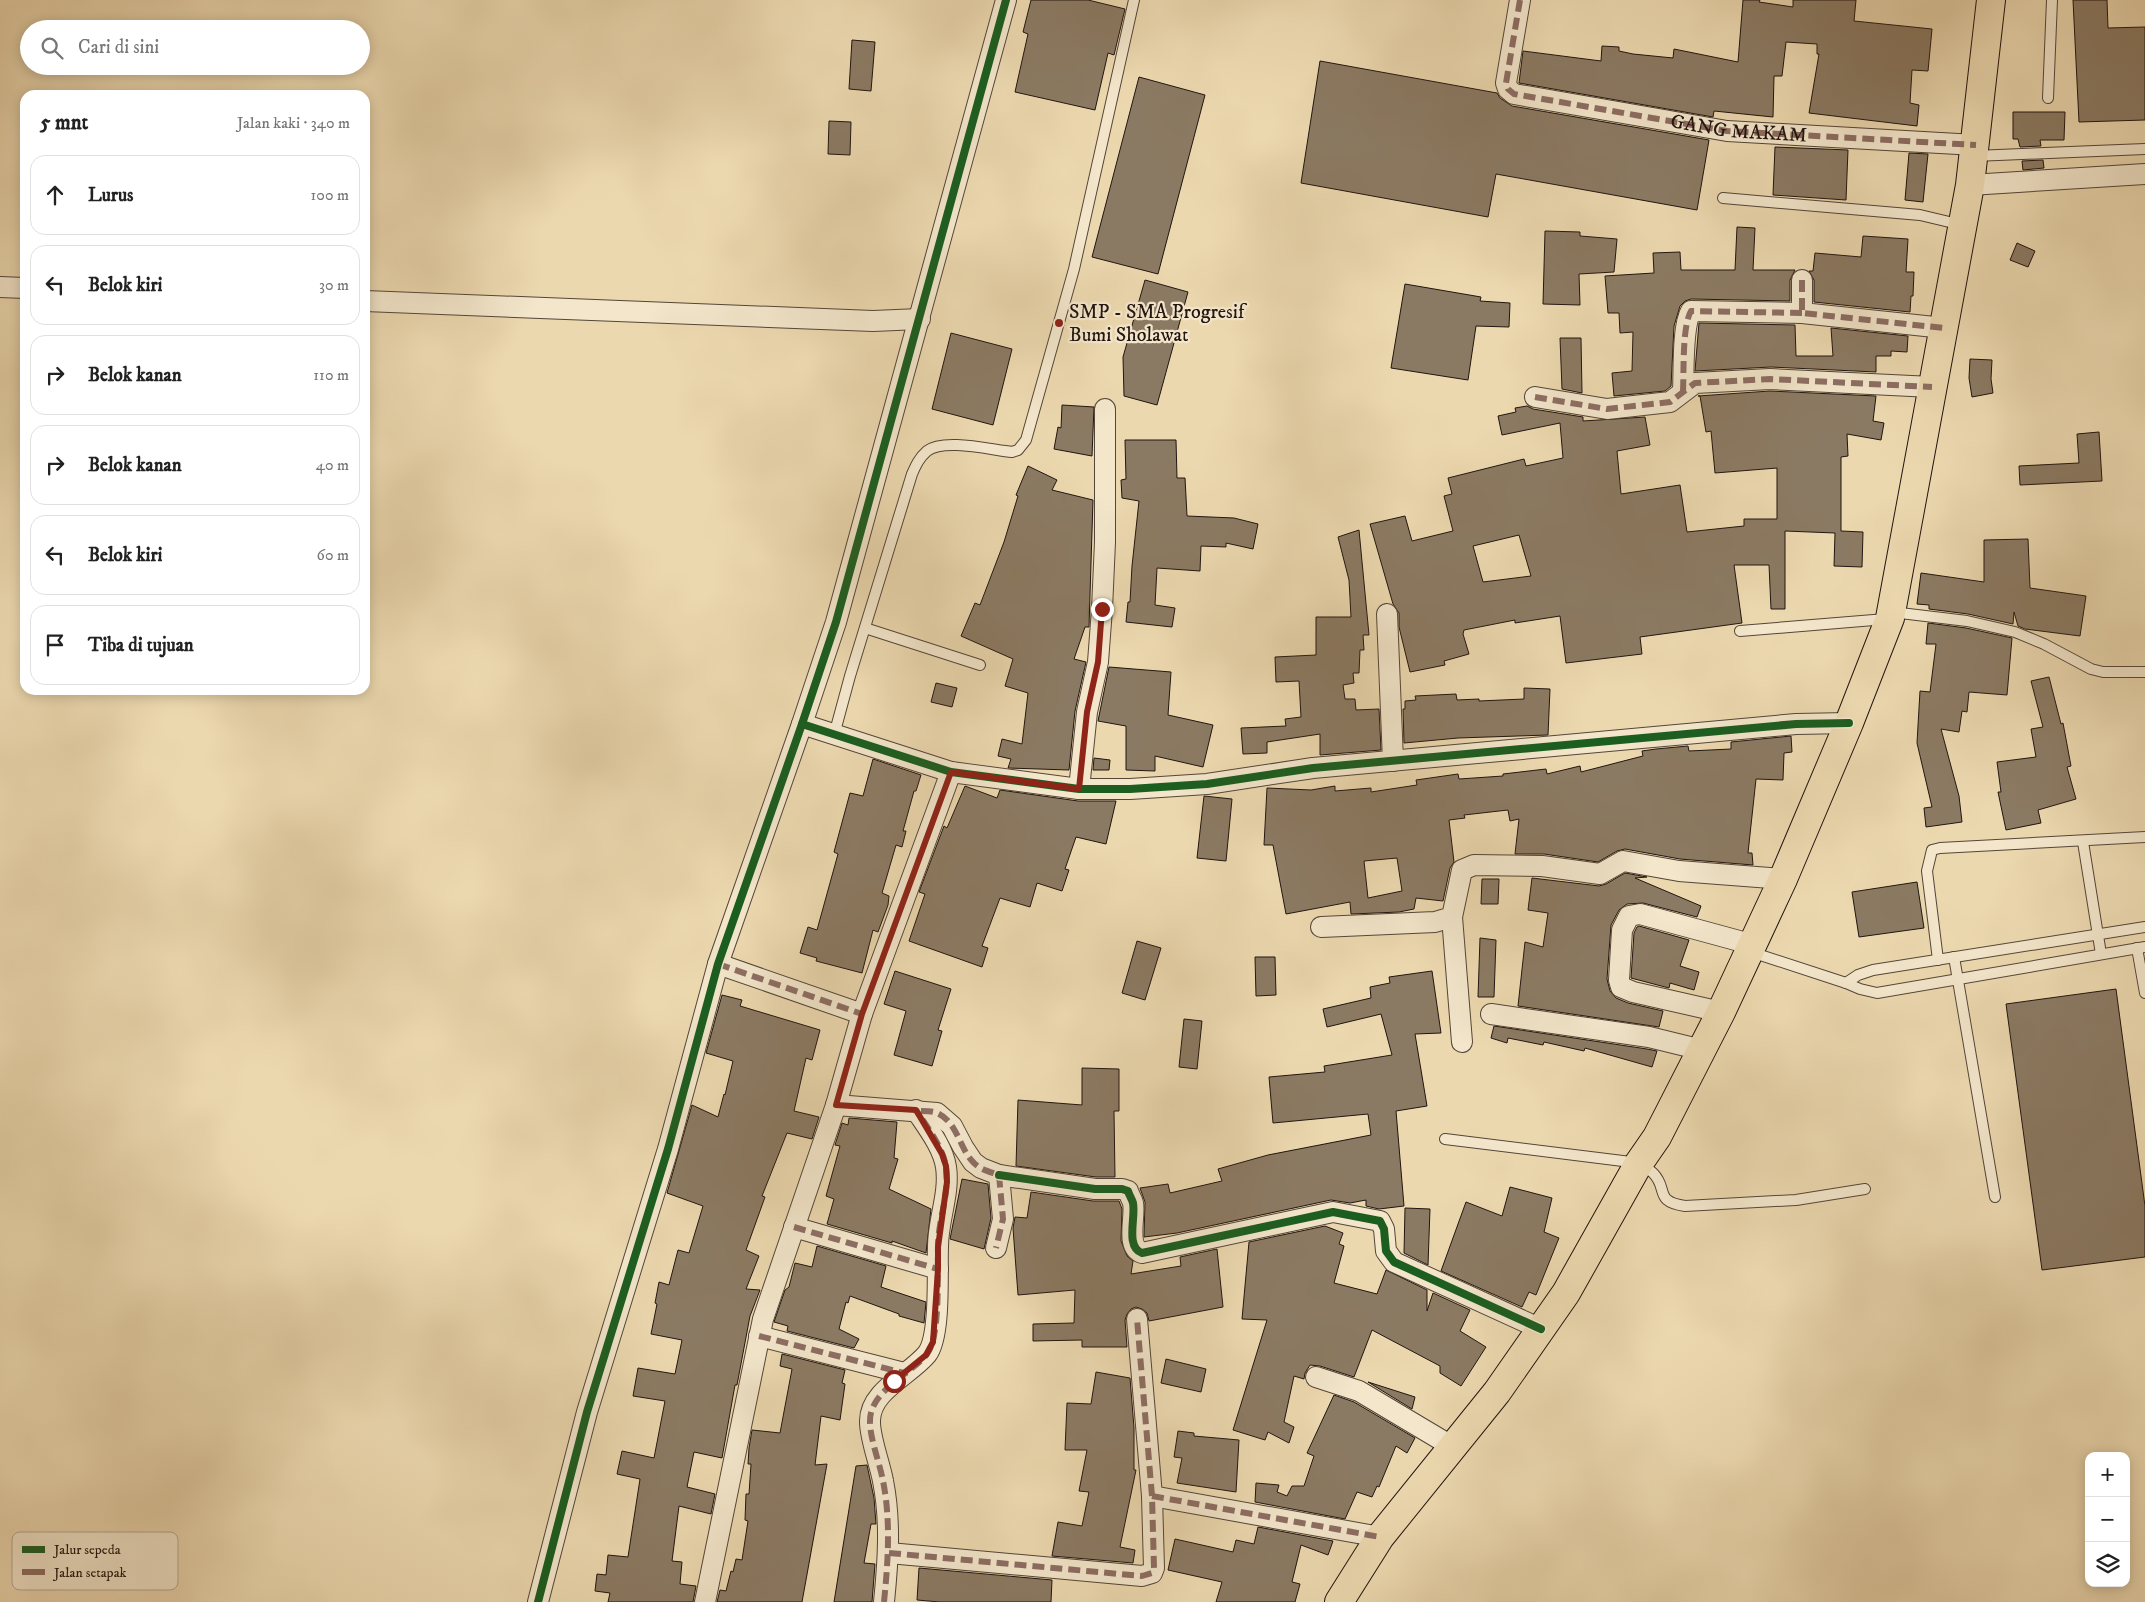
<!DOCTYPE html>
<html lang="id">
<meta charset="utf-8">
<style>
body{margin:0;font-family:"IM FELL DW Pica",serif;background:#f6f6f6;color:#222}
.controls{position:absolute;right:15px;bottom:15px;display:grid;overflow:hidden;border-radius:10px;box-shadow:0 2px 12px #0003}
.controls button{width:45px;height:45px;display:grid;place-items:center;padding:0;border:0;border-bottom:1px solid #e0e0e0;background:#fff;color:#222;font:25px sans-serif}
.stop{position:absolute;width:15px;height:15px;margin:-11px;border:4px solid #8f2418;border-radius:50%;background:#fff}
.stop.end{background:#8f2418;border-color:#fff;box-shadow:0 1px 5px #0008}
.list{margin:0;padding:0;list-style:none}
h2{display:flex;justify-content:space-between;align-items:center;height:65px;margin:0;padding:0 20px;font-size:21px}
h2 small{font-size:16px;font-weight:400;color:#767676}
.list li{display:grid;grid-template-columns:32px 1fr auto;gap:15px;align-items:center;box-sizing:border-box;height:80px;margin:0 10px 10px;padding:0 10px;border:1px solid #e0e0e0;border-radius:15px}
.list b{display:block;font-size:19px;white-space:nowrap}
.list em{font-size:16px;font-style:normal;color:#767676}
.icon{flex:none;width:28px;height:28px;fill:none;stroke:currentColor;stroke-width:2;stroke-linecap:round;stroke-linejoin:round}
.map{position:relative;flex:none;width:2145px;height:1602px;overflow:hidden}
.search{position:absolute;background:#fff;box-shadow:0 2px 12px #0003;left:20px;top:20px;width:350px;height:55px;display:flex;align-items:center;gap:12px;box-sizing:border-box;padding:0 18px;border-radius:28px;color:#767676;font-size:19px}
.panel{position:absolute;background:#fff;box-shadow:0 2px 12px #0003;left:20px;top:90px;width:350px;height:605px;border-radius:15px}
.map>svg:first-child{display:block}
.building{fill:#8b7a63;stroke:#211510;fill-rule:evenodd}
.lines{fill:none;stroke-linecap:round;stroke-linejoin:round}
.service-casing{stroke:#544638;stroke-width:12}
.minor-casing{stroke:#544638;stroke-width:22}
.primary-casing{stroke:#211510;stroke-width:30}
.service{stroke:#f3e6cb;stroke-width:10}
.minor{stroke:#f3e6cb;stroke-width:20}
.primary{stroke:#ecd8af;stroke-width:28}
.quiet{stroke:#8d6e63;stroke-width:6;stroke-dasharray:12 6;stroke-linecap:butt}
.cycleway-casing{stroke:#f3e6cb;stroke-width:11}
.cycleway{stroke:#1b5e20;stroke-width:8}
.route{stroke:#8f2418;stroke-width:6}
.poi-dot{fill:#8f2418;stroke:#f3e6cb;stroke-width:2}
.labels{text-anchor:middle;dominant-baseline:central;stroke-width:4.5;stroke-linejoin:round;paint-order:stroke}
.street-label{font-size:20px;fill:#211510;stroke:#f3e6cb}
.poi-label{font-size:20px;fill:#211510;stroke:#f3e6cb;text-anchor:start}
.key{fill:#f3e6cb;stroke:#b4a793;stroke-width:1}
.key-label{font-size:14px;fill:#211510}
</style>
<div class="map">
<svg width="2145" height="1602" viewBox="0 0 2145 1602">
<rect width="100%" height="100%" fill="#ecd8af"/>
<filter id="stains"><feTurbulence type="fractalNoise" baseFrequency=".004" numOctaves="4"/><feColorMatrix values="0 0 0 0 .2 0 0 0 0 .09 0 0 0 0 .02 0 0 0 .5 -.17"/></filter>
<radialGradient id="worn" r=".72"><stop offset=".6" stop-color="#630" stop-opacity="0"/><stop offset="1" stop-color="#630" stop-opacity=".3"/></radialGradient>
<g class="building">
<path d="M1031 0H1088L1125 9 1114 55 1108 53 1095 110 1015 92 1028 34 1023 32Z"/>
<path d="M1743 0H1760L1759 2 1793 7V0H1856L1854 21 1932 29 1928 71 1912 70 1910 103 1919 105 1917 126 1809 113 1819 54H1817V44L1786 42 1782 76H1774L1773 117 1714 111 1713 117 1519 83 1523 51 1601 61 1602 46 1619 47V51L1633 54 1673 58 1674 49 1738 62Z"/>
<path d="M2073 0H2107L2108 28 2145 27V120L2079 122Z"/>
<path d="M852 40 875 42 871 91 849 89Z"/>
<path d="M1320 61 1497 93 1500 98 1512 106 1709 140 1697 210 1496 174 1488 217 1301 183Z"/>
<path d="M1139 77 1205 95 1158 274 1092 257Z"/>
<path d="M2013 112H2065L2064 140H2040L2041 146 2020 147 2018 139H2013Z"/>
<path d="M829 121 851 122 850 155 828 154Z"/>
<path d="M1775 147 1848 150 1846 200 1773 195Z"/>
<path d="M1909 153 1928 154 1923 202 1905 200Z"/>
<path d="M2043 160 2044 168 2023 170 2022 161Z"/>
<path d="M1737 227 1755 228 1753 270H1795L1790 280V301L1691 299 1685 301 1680 306 1674 326 1671 386 1665 391 1614 396 1612 373 1632 371 1633 332 1620 333 1619 313H1608L1605 276 1654 273 1653 253 1680 252 1681 270H1735Z"/>
<path d="M1545 231 1580 232V236L1617 239 1614 272 1579 274 1580 305 1543 304Z"/>
<path d="M1863 236 1908 239 1906 272H1914L1913 296H1911L1910 312 1814 302V280L1809 271H1813L1815 253 1861 257Z"/>
<path d="M2017 243 2035 251 2028 267 2010 260Z"/>
<path d="M1145 280 1188 292 1157 405 1124 396 1123 357Z"/>
<path d="M1405 284 1481 297 1480 301 1510 303 1509 327 1476 326 1468 380 1391 368Z"/>
<path d="M1699 323 1795 325 1796 356H1833L1831 328 1908 336 1907 352 1891 351V356H1876V372L1771 367 1695 371Z"/>
<path d="M951 333 1012 349 993 425 932 409Z"/>
<path d="M1560 338H1581L1582 393 1562 389Z"/>
<path d="M1970 359 1992 360 1991 379 1993 393 1972 397 1969 378Z"/>
<path d="M1770 391 1876 396 1873 421 1884 423 1881 440 1847 434 1848 456 1841 457V531L1863 532 1862 567 1834 566 1835 533 1785 531V609H1771L1769 565H1734L1742 623 1640 637 1642 654 1566 663 1560 616 1515 623V620L1464 630 1463 634 1469 654 1444 661 1445 665 1410 672 1399 627V613L1393 604 1370 524 1405 516 1412 541 1453 531 1444 496 1452 494 1448 478 1524 459 1526 466 1563 458 1560 423 1502 435 1498 416 1516 412 1515 408 1527 406 1533 409 1583 417V421L1645 417 1650 445 1617 451 1621 494 1680 485 1687 532 1744 526V519H1777V468L1715 473 1711 431 1706 432 1700 396H1698ZM1519 535 1531 576 1483 582 1473 546Z"/>
<path d="M1062 405 1094 407 1092 456 1054 449 1058 427 1061 428Z"/>
<path d="M2099 432 2102 481 2020 485 2019 466 2079 463 2077 434Z"/>
<path d="M1125 440H1176L1177 478H1185L1187 516 1234 518 1258 524 1253 549 1226 543V547L1201 546 1200 571 1157 568 1155 605 1175 608 1172 627 1126 622 1128 602H1130L1132 566 1139 501 1122 498 1121 480 1126 479Z"/>
<path d="M1028 466 1057 480 1052 490 1093 500 1089 627H1085L1074 659 1086 662 1075 711 1069 770 1008 768 1011 759 998 756 1002 739 1022 744 1028 693 1005 686 1013 659 961 636 975 603 980 605 1004 542 1018 496 1016 495Z"/>
<path d="M1359 530 1369 635H1363L1364 650H1360L1359 673H1353L1354 683 1343 685 1345 699H1355L1356 710 1379 709 1381 750 1320 755V734L1267 742V753L1243 754 1241 728 1286 726 1285 719 1301 717 1299 681 1276 682 1275 657 1316 655V617H1351L1349 580 1338 537Z"/>
<path d="M2028 539 2030 588 2086 596 2080 636 2025 629 2018 626 2014 612 2013 624 1968 614 1929 609V605L1917 604 1921 573 1984 582V540Z"/>
<path d="M1928 623 1966 628 2012 638 2007 695 1969 692 1967 712 1962 711 1959 732 1941 729 1959 796 1962 822 1926 827 1924 808 1932 807 1917 743 1920 691 1930 692 1936 644H1926Z"/>
<path d="M1109 667 1171 672 1168 715 1213 725 1203 767 1155 756V771L1126 770V726L1098 721Z"/>
<path d="M2049 677 2061 724 2063 723 2071 766 2067 767 2076 799 2038 810 2041 823 2006 830 1998 792H2001L1997 762 2036 757 2031 729 2043 727 2031 681Z"/>
<path d="M936 683 957 688 952 707 931 702Z"/>
<path d="M1524 688 1550 689 1548 735 1458 738 1404 743 1403 709H1405V701L1416 700 1415 696 1456 694 1457 700 1479 699V701L1524 699Z"/>
<path d="M1791 736 1792 752 1784 753 1783 780 1756 779 1748 853H1752L1753 865 1680 859 1625 849 1617 851 1598 862 1544 854H1515L1519 819 1510 821 1508 810 1464 815 1465 818 1449 820 1454 862 1450 868 1443 901 1416 898 1414 909 1399 912 1351 914 1350 902 1286 914 1273 845H1264L1267 788 1311 790 1335 786V791L1371 788V792L1417 785 1416 780 1458 774 1459 779 1503 776V774L1546 769 1547 774 1580 766 1581 772 1643 756 1642 751 1656 749 1688 746 1689 751 1731 749V742ZM1397 858 1402 891 1368 898 1364 861Z"/>
<path d="M1094 758 1110 760 1109 770H1093Z"/>
<path d="M873 759 921 775 916 791H914L903 831H906L902 847 896 845 882 893 889 896 888 905 878 932 873 930 862 973 816 961 817 958 800 953 808 927 817 930 838 854 834 852 850 793 863 796Z"/>
<path d="M965 786 997 798 1000 790 1078 801H1116L1106 844 1076 837 1065 869 1069 870 1062 891 1037 883 1030 907 1000 898 982 946 988 948 982 967 909 941 925 894 919 892 944 826 947 828Z"/>
<path d="M1204 796 1232 799 1226 861 1197 858Z"/>
<path d="M1625 873 1647 877 1635 878 1701 906 1697 917 1643 903 1627 904 1619 910 1611 925 1607 979 1610 991 1616 998 1628 1003 1663 1011 1659 1027 1518 1006 1525 942 1543 947 1548 913 1528 910 1532 878 1599 886 1606 884Z"/>
<path d="M1482 879H1499L1498 904H1481Z"/>
<path d="M1917 882 1924 928 1859 937 1852 892Z"/>
<path d="M1639 926 1689 940 1680 966 1699 972 1694 990 1670 983 1669 988 1631 978 1634 933 1637 927Z"/>
<path d="M1480 938 1496 940 1494 997H1478Z"/>
<path d="M1137 941 1161 948 1145 1000 1122 993Z"/>
<path d="M1255 957H1275L1276 995 1256 996Z"/>
<path d="M895 971 951 989 938 1030 942 1031 932 1066 894 1055 906 1011 884 1004Z"/>
<path d="M1432 971 1441 1033 1415 1034 1427 1106 1396 1111 1404 1206 1379 1209 1366 1206V1200L1350 1203 1331 1200 1177 1233 1144 1237 1145 1202 1140 1188 1168 1184 1170 1193 1222 1181 1218 1169 1268 1155 1371 1135 1368 1114 1273 1123 1269 1077 1325 1072 1324 1066 1392 1055 1381 1014 1327 1027 1323 1009 1371 998 1370 987 1390 983 1389 977Z"/>
<path d="M2116 989 2145 1206V1257L2042 1270 2006 1004Z"/>
<path d="M722 995 742 1000 740 1006 820 1030 812 1060 806 1058 794 1111 819 1117 812 1139 787 1133 762 1196 765 1197 746 1250 759 1256 746 1289 760 1290 750 1316 737 1385H735L722 1458 694 1452 687 1487 715 1494 711 1514 679 1506 672 1561 682 1562 680 1584 696 1586 693 1602H608L610 1593 595 1591 597 1574 606 1575 608 1555 628 1557 640 1479 617 1474 622 1451 654 1458 665 1401 633 1396 638 1368 675 1374 682 1340 651 1334 657 1304 655 1303 659 1282 669 1285 678 1250 689 1253 703 1206 667 1193 692 1105 718 1117 724 1094 725 1095 733 1061 706 1053Z"/>
<path d="M1184 1019 1202 1021 1197 1069 1179 1067Z"/>
<path d="M1494 1026 1647 1049 1657 1051 1652 1067 1585 1048 1584 1051 1544 1042 1543 1045 1508 1038 1507 1043 1491 1038Z"/>
<path d="M1082 1068 1119 1069V1111H1114L1115 1177H1096L1016 1166 1018 1100 1082 1105Z"/>
<path d="M849 1118 897 1122 894 1158 898 1159 889 1189 931 1209 926 1253 892 1241V1243L827 1224 834 1199 826 1196 840 1146 835 1145 842 1123 848 1125Z"/>
<path d="M962 1179 988 1184 991 1218 984 1249 950 1239Z"/>
<path d="M1510 1187 1552 1198 1544 1232 1559 1238 1536 1295 1529 1292 1522 1307 1441 1271 1466 1202 1502 1216Z"/>
<path d="M1031 1192 1093 1201H1119L1122 1209 1121 1241 1127 1256 1133 1261 1131 1274 1181 1266 1180 1257 1217 1249 1223 1307 1149 1321 1147 1313 1142 1309 1136 1307 1131 1309 1127 1314 1125 1320 1127 1347H1082V1340L1033 1341V1324L1074 1323 1075 1290 1018 1295 1013 1228 1015 1217 1027 1218Z"/>
<path d="M1405 1208 1430 1209 1428 1265 1404 1253Z"/>
<path d="M1325 1226 1343 1233 1339 1244 1344 1246 1334 1283 1377 1294 1386 1270 1427 1290V1311L1433 1293 1470 1310 1460 1331 1486 1347 1461 1386 1440 1373V1366L1372 1330 1354 1377 1320 1366 1310 1365 1305 1373 1304 1379 1294 1376 1284 1422 1294 1427 1289 1443 1268 1432 1265 1440 1233 1430 1267 1320 1242 1319 1249 1242Z"/>
<path d="M817 1246 886 1266 881 1287 926 1302 924 1323 899 1316V1314L850 1296 848 1303 846 1302 839 1329 859 1339 854 1348 787 1331 788 1326 774 1322 785 1290 789 1287 795 1263 812 1267Z"/>
<path d="M782 1354 845 1370 842 1383 845 1384 840 1420 821 1416 815 1465 827 1464 802 1602H717L720 1590 726 1591 731 1571 733 1572 736 1559 742 1560 748 1521 745 1520 746 1494H749L751 1464H748L749 1448 752 1430 780 1433 792 1369 780 1366Z"/>
<path d="M1166 1359 1206 1369 1201 1392 1161 1383Z"/>
<path d="M1096 1372 1130 1378 1134 1428V1470H1136L1120 1547 1135 1550 1133 1563 1052 1556 1058 1522 1082 1526 1089 1492 1079 1491 1087 1450H1065L1067 1403 1091 1404Z"/>
<path d="M1368 1382 1415 1397 1412 1409Z"/>
<path d="M1334 1395 1354 1402 1415 1438 1407 1453 1396 1446 1379 1487 1377 1486 1372 1497 1357 1492 1345 1519 1255 1502 1256 1483 1279 1485 1277 1492 1287 1496 1292 1486H1304L1314 1456 1307 1453Z"/>
<path d="M1178 1431 1194 1433V1436L1239 1440 1236 1492 1177 1483 1182 1458 1174 1457Z"/>
<path d="M867 1465 874 1498 876 1524H871L864 1563 875 1564 872 1602H834L856 1466Z"/>
<path d="M1258 1527 1333 1541 1328 1555 1301 1545 1292 1582 1300 1584 1295 1602H1216L1222 1582 1168 1570 1175 1539 1233 1552 1236 1540 1254 1544Z"/>
<path d="M919 1568 1052 1580 1051 1602H940L917 1600Z"/>
</g>
<g class="lines">
<defs>
<g id="service">
<path d="M2048 98 2052 0"/>
<path d="M1974 156 2145 149"/>
<path d="M1723 198 1920 215 1962 225"/>
<path d="M1892 612 1967 621 2015 632 2044 644 2091 669 2103 672H2145"/>
<path d="M865 628 980 665"/>
<path d="M1740 631 1886 619"/>
<path d="M834 735 850 676 912 474C916 465 919 458 927 451 944 438 991 450 1012 452L1018 450 1026 440 1074 269 1134 0"/>
<path d="M2083 842 2101 954"/>
<path d="M2137 948 2145 993"/>
<path d="M1751 952 1846 983 1860 989 1877 993 2145 947"/>
<path d="M1954 957 1995 1197"/>
<path d="M1938 960 1927 871 1932 850 1940 848 2145 837"/>
<path d="M1846 983 1858 975 1873 970 2145 927"/>
<path d="M1445 1139 1639 1163C1644 1167 1649 1169 1653 1173 1669 1189 1653 1201 1685 1206L1796 1200 1865 1189"/>
</g>
<g id="minor">
<path d="M1520 0 1506 83 1508 89 1514 94 1727 131 1976 145"/>
<path d="M1970 185 2145 174"/>
<path d="M1802 280V313L1944 328"/>
<path d="M0 287 25 288"/>
<path d="M365 301 873 321 920 319"/>
<path d="M1683 391C1684 373 1682 326 1691 311L1802 313"/>
<path d="M1535 397 1607 409 1670 402 1695 383 1770 379 1932 387"/>
<path d="M1387 614 1393 761"/>
<path d="M802 724 836 622 1006 0"/>
<path d="M1079 789 1087 712 1098 662 1102 609 1105 542V409"/>
<path d="M1452 917 1462 1042"/>
<path d="M1321 927 1435 922 1452 917 1462 870 1474 865 1542 866 1600 874 1623 861 1679 871 1783 879"/>
<path d="M718 964 862 1014"/>
<path d="M1721 1012 1633 992 1621 987 1619 980 1622 930 1629 916 1640 914 1754 945"/>
<path d="M1491 1014 1649 1037 1702 1050"/>
<path d="M836 1105 937 1113 952 1126 963 1147 973 1162 981 1168 999 1175 1003 1219 996 1248"/>
<path d="M999 1175 1095 1189H1122L1128 1191C1129 1195 1132 1199 1133 1203 1136 1217 1125 1247 1142 1253L1333 1212 1380 1221 1384 1229 1386 1251 1394 1262 1541 1329"/>
<path d="M794 1227 938 1269"/>
<path d="M759 1336 904 1373"/>
<path d="M1316 1377 1359 1391 1453 1447"/>
<path d="M1152 1496 1380 1537"/>
<path d="M889 1553 1142 1576 1152 1573 1154 1568 1152 1496 1137 1319"/>
<path d="M538 1602 587 1412 668 1149 718 964 802 724 951 772 1079 789H1130L1207 784 1313 768 1796 724 1849 723"/>
<path d="M705 1602 763 1319 836 1105 862 1014 951 772"/>
<path d="M884 1602C888 1562 891 1521 883 1481 880 1464 870 1439 870 1422 869 1391 910 1375 927 1354 941 1336 937 1271 938 1246 938 1220 950 1193 946 1167 943 1147 927 1127 916 1110"/>
</g>
<path id="primary" d="M1339 1602 1380 1537 1497 1392 1566 1293 1639 1163 1657 1137 1721 1012 1783 879 1849 723 1890 618 1970 185 1991 0"/>
</defs>
<use href="#service" class="service-casing"/>
<use href="#minor" class="minor-casing"/>
<use href="#primary" class="primary-casing"/>
<use href="#service" class="service"/>
<use href="#minor" class="minor"/>
<use href="#primary" class="primary"/>
<g class="quiet">
<path id="s1" d="M1520 0 1506 83 1508 89 1514 94 1727 131 1976 145"/>
<path d="M1802 280V313L1944 328"/>
<path d="M1683 391C1684 373 1682 326 1691 311L1802 313"/>
<path d="M1535 397 1607 409 1670 402 1695 383 1770 379 1932 387"/>
<path d="M718 964 862 1014"/>
<path d="M921 1111C926 1111 933 1111 937 1113 958 1122 959 1149 974 1163 981 1170 991 1172 999 1175L1003 1219 996 1248"/>
<path d="M794 1227 938 1269"/>
<path d="M759 1336 904 1373"/>
<path d="M1152 1496 1380 1537"/>
<path d="M889 1553 1142 1576 1152 1573 1154 1568 1152 1496 1137 1319"/>
<path d="M884 1602C888 1562 891 1521 883 1481 880 1464 870 1439 870 1422 869 1391 910 1375 927 1354 941 1336 937 1271 938 1246 938 1220 950 1193 946 1167 943 1147 927 1127 916 1110"/>
</g>
<defs>
<g id="cycleway">
<path d="M802 724 836 622 1006 0"/>
<path d="M999 1175 1095 1189H1122L1128 1191C1129 1195 1132 1199 1133 1203 1136 1217 1125 1247 1142 1253L1333 1212 1380 1221 1384 1229 1386 1251 1394 1262 1541 1329"/>
<path d="M538 1602 587 1412 668 1149 718 964 802 724 951 772 1079 789H1130L1207 784 1313 768 1796 724 1849 723"/>
</g>
</defs>
<use href="#cycleway" class="cycleway-casing"/>
<use href="#cycleway" class="cycleway"/>
</g>
<g class="lines">
<path class="route" d="M894 1381 926 1355 933 1342 938 1269V1247L947 1182 946 1166 942 1154 916 1110 836 1105 862 1014 951 772 1079 789 1087 712 1098 662 1102 609"/>
</g>
<circle class="poi-dot" cx="1059" cy="323" r="5"/>
<g class="labels">
<g class="street-label">
<text stroke="none"><textPath href="#s1" startOffset="326">GANG MAKAM</textPath></text>
</g>
<g class="poi-label">
<text x="1069" y="312">SMP - SMA Progresif<tspan x="1069" dy="23">Bumi Sholawat</tspan></text>
</g>
</g>
<rect x="12" y="1532" width="166" height="58" rx="8" class="key"/>
<rect x="22" y="1546" width="23" height="7" fill="#1b5e20"/>
<rect x="22" y="1569" width="23" height="6" fill="#8d6e63"/>
<g class="key-label">
<text x="54" y="1554">Jalur sepeda</text>
<text x="54" y="1577">Jalan setapak</text>
</g>
<rect width="100%" height="100%" filter="url(#stains)"/>
<rect width="100%" height="100%" fill="url(#worn)"/>
</svg>
<div class="controls">
<button>+</button>
<button>−</button>
<button><svg class="icon" aria-label="layers" viewBox="0 0 24 24"><path d="M12 4l9 5-9 5-9-5zM3 14l9 5 9-5"/></svg></button>
</div>
<div class="stop" style="left:894px;top:1381px"></div>
<div class="stop end" style="left:1102px;top:609px"></div>
<div class="search"><svg class="icon" aria-label="search" viewBox="0 0 24 24"><circle cx="10" cy="10" r="6"/><path d="M15 15l6 6"/></svg>Cari di sini</div>
<section class="panel">
<h2>5 mnt<small>Jalan kaki · 340 m</small></h2>
<ul class="list">
<li><svg class="icon" aria-label="ahead" viewBox="0 0 24 24"><path d="M12 20V5M6 11l6-6 6 6"/></svg><div><b>Lurus</b></div><em>100 m</em></li>
<li><svg class="icon" aria-label="left" viewBox="0 0 24 24"><path d="M17 20v-9H6M10 6l-5 5 5 5"/></svg><div><b>Belok kiri</b></div><em>30 m</em></li>
<li><svg class="icon" aria-label="right" viewBox="0 0 24 24"><path d="M7 20v-9h11M14 6l5 5-5 5"/></svg><div><b>Belok kanan</b></div><em>110 m</em></li>
<li><svg class="icon" aria-label="right" viewBox="0 0 24 24"><path d="M7 20v-9h11M14 6l5 5-5 5"/></svg><div><b>Belok kanan</b></div><em>40 m</em></li>
<li><svg class="icon" aria-label="left" viewBox="0 0 24 24"><path d="M17 20v-9H6M10 6l-5 5 5 5"/></svg><div><b>Belok kiri</b></div><em>60 m</em></li>
<li><svg class="icon" aria-label="arrive" viewBox="0 0 24 24"><path d="M6 21V4h12l-3 4 3 4H6"/></svg><div><b>Tiba di tujuan</b></div></li>
</ul>
</section>
</div>
